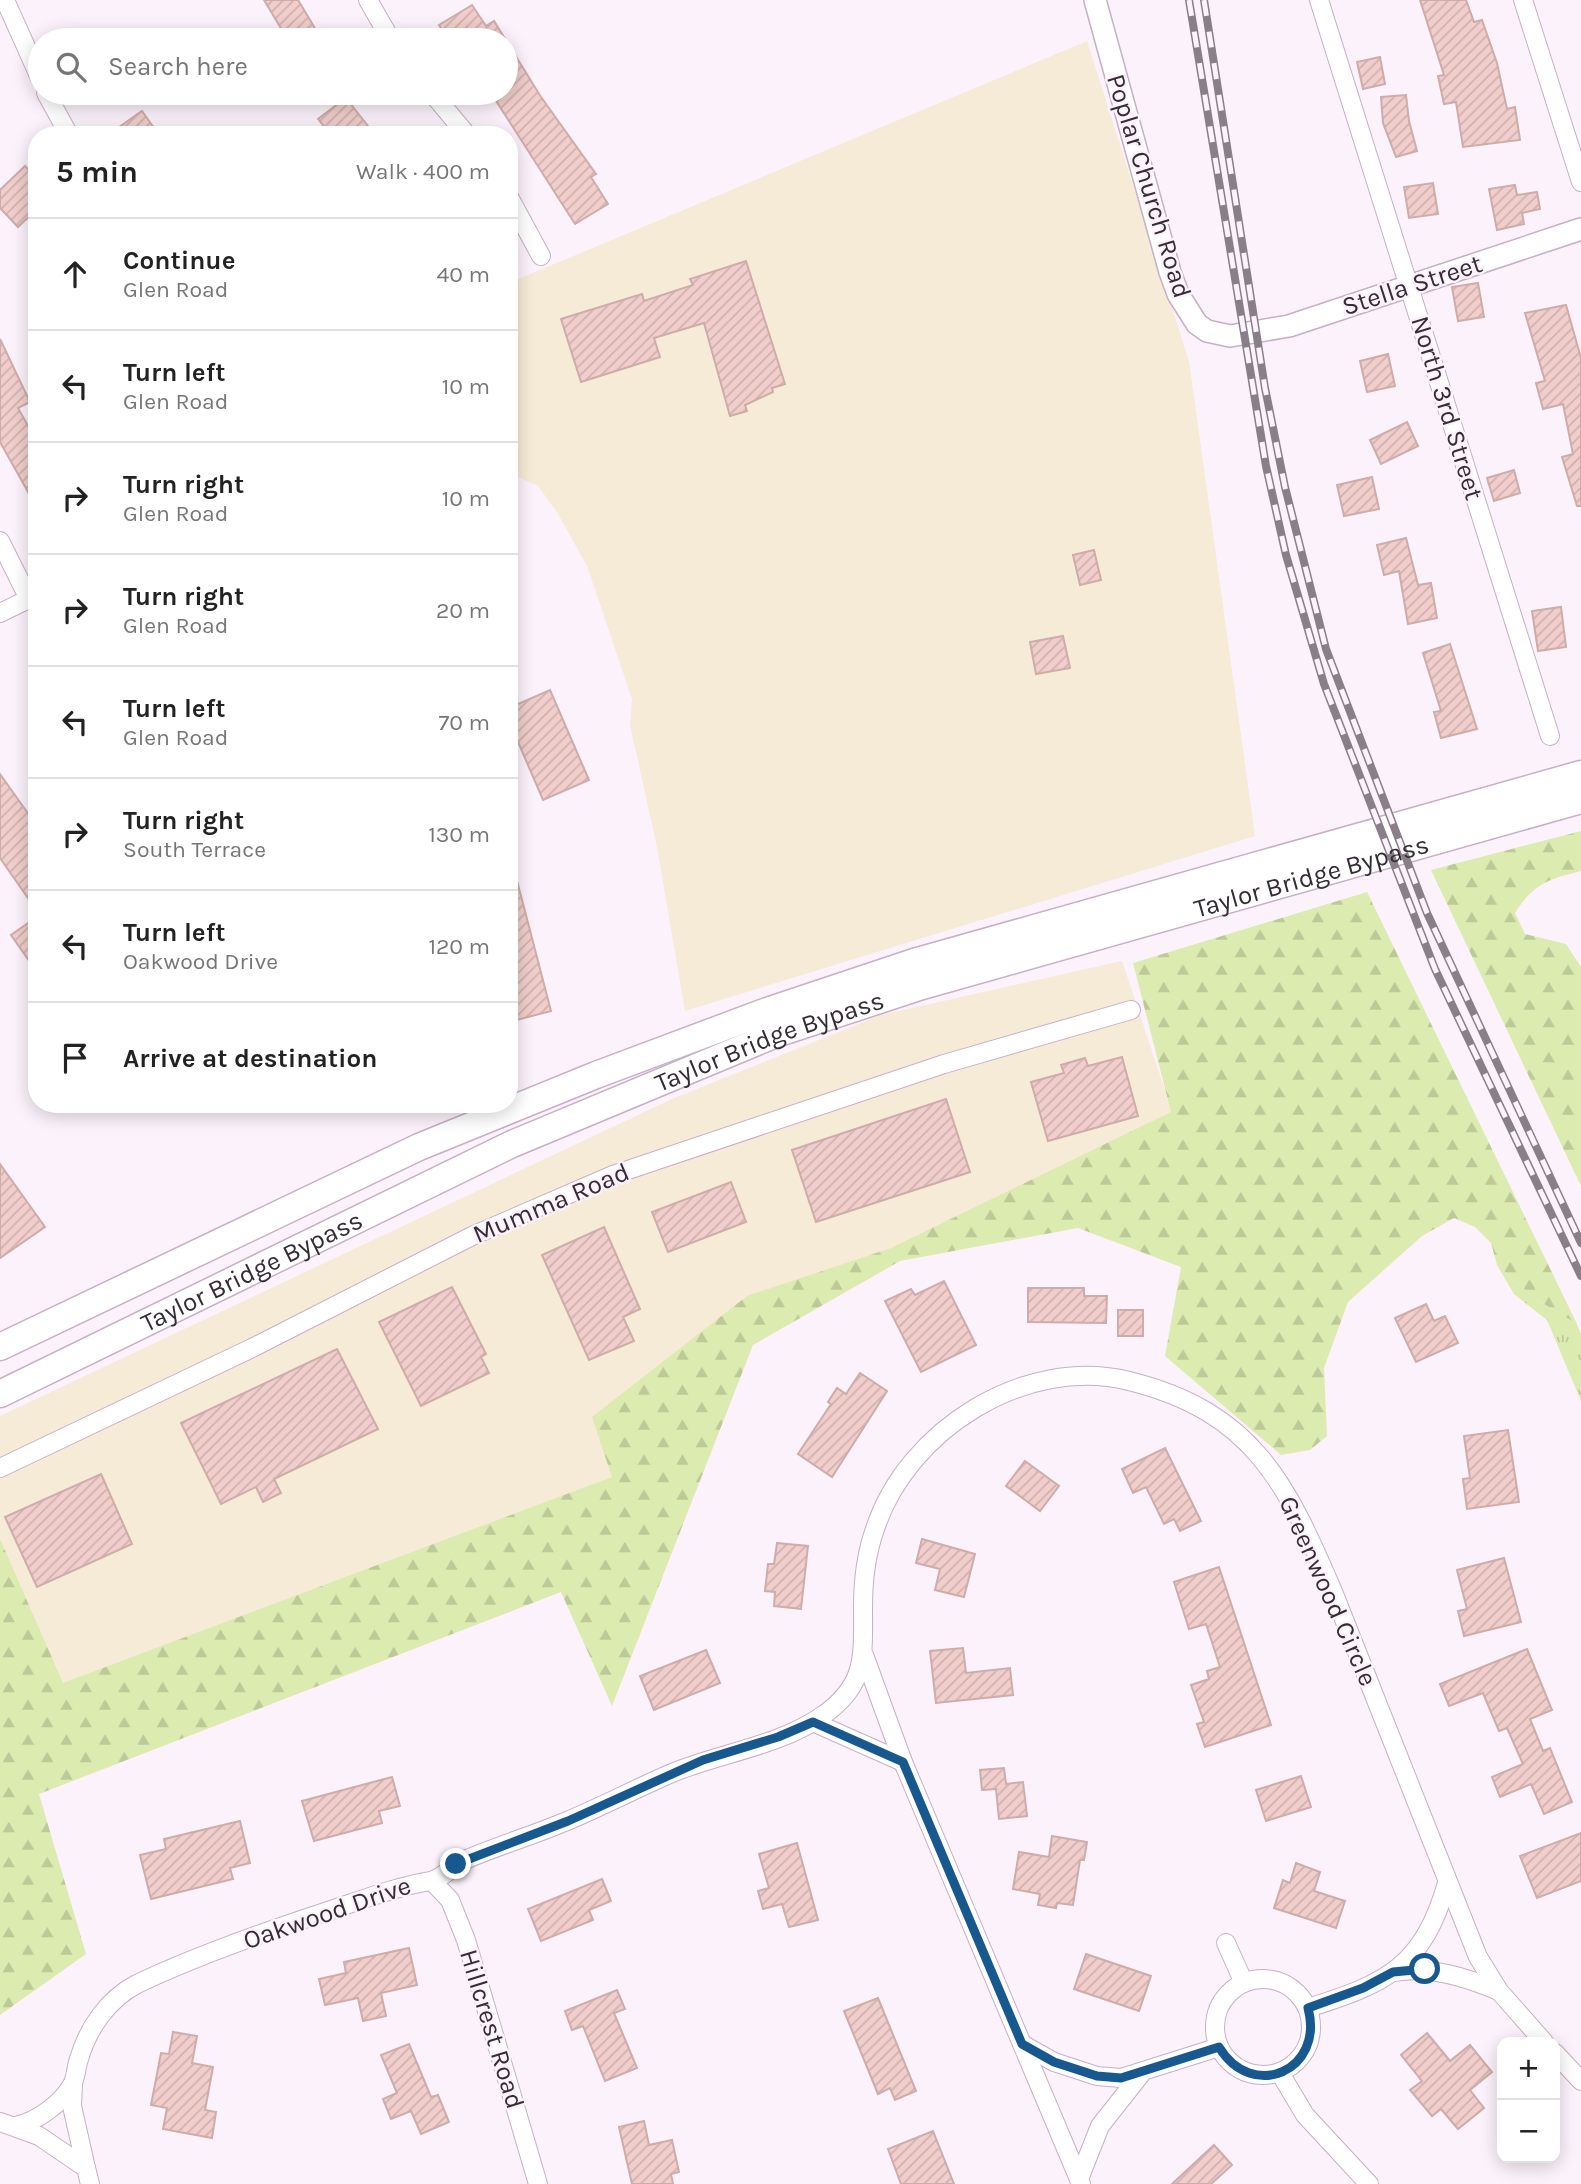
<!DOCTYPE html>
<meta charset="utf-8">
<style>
body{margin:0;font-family:Karla,sans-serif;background:#f6f6f6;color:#222}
.controls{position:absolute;right:21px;bottom:21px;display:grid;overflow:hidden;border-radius:14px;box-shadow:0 4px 18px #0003}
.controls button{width:63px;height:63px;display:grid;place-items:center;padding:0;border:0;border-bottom:2px solid #e0e0e0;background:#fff;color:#222;font:35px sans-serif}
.stop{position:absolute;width:21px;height:21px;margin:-16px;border:5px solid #17598e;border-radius:50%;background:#fff}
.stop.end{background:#17598e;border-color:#fff;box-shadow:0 2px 7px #0008}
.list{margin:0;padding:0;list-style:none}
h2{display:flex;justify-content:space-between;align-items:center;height:91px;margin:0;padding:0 28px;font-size:30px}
h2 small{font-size:23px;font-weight:400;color:#767676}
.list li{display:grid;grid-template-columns:46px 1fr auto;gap:21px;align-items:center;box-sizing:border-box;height:112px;padding:0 28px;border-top:2px solid #e0e0e0}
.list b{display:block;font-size:26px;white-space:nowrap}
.list p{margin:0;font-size:23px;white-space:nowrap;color:#767676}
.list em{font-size:23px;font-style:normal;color:#767676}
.icon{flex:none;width:38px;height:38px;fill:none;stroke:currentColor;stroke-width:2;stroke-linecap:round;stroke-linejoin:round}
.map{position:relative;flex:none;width:1581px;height:2184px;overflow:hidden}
.search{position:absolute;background:#fff;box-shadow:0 4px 18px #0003;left:28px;top:28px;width:490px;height:77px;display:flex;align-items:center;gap:18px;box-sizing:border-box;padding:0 24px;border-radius:38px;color:#767676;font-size:26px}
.panel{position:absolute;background:#fff;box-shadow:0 4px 18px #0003;left:28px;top:126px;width:490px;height:987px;border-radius:28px}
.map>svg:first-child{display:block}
.commercial{fill:#f6ebd6}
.grass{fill:url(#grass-tufts)}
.forest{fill:url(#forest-firs)}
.building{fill:url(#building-hatch);stroke:#ceaca9;stroke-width:2}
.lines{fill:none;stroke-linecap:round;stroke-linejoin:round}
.minor-casing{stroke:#c7afc5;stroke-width:20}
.tertiary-casing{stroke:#c7afc5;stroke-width:24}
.primary-casing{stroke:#c7afc5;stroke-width:29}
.minor{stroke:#fff;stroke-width:18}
.tertiary{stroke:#fff;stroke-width:21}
.primary{stroke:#fff;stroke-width:26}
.rail-casing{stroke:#897f88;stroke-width:8}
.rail{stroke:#fcf2fb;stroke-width:5;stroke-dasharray:16;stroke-linecap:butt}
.route{stroke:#17598e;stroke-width:9}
.labels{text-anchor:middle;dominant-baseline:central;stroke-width:5;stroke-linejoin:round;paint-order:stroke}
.street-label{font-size:26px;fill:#352c35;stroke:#fcf2fb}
</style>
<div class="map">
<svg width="1581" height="2184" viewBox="0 0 1581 2184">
<defs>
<pattern id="grass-tufts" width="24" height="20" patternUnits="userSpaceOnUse" patternTransform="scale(1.75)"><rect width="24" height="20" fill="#dcebb0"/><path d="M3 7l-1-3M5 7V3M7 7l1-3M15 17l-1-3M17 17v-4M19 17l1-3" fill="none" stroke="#bdca98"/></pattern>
<pattern id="forest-firs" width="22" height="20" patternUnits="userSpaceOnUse" patternTransform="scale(1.75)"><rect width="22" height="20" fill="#dcebb0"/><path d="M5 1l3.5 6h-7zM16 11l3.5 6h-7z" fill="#bdca98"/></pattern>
<pattern id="building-hatch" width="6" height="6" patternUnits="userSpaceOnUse" patternTransform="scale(1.75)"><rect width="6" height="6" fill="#f1cecb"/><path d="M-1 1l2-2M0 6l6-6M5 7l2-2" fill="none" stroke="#cfb1af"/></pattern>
</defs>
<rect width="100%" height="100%" fill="#fcf2fb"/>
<g class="commercial">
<path d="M1087 41 1189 361 1255 836 685 1011 657 847 630 725 632 699 587 566 557 512 538 486 509 473V283Z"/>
<path d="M1122 961 1174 1117 648 1381 612 1477 0 1712V1416L672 1099 881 1015Z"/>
</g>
<path class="grass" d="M1497 1265 1534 1298 1577 1324 1581 1334V1401L1547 1320 1514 1294Z"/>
<g class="forest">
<path d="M1581 831V871C1549 879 1533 884 1515 913L1525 934 1566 944 1581 967V1186L1431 870Z"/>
<path d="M1367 892 1577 1324 1534 1298 1497 1265 1491 1243 1475 1227 1454 1218 1422 1236 1348 1302 1324 1368 1327 1436 1310 1450 1281 1455 1165 1356 1181 1267 1078 1228 900 1261 753 1345 612 1706 561 1592 39 1794 86 1954 0 2015V1539L63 1683 612 1477 592 1417 747 1296 891 1248 1171 1112 1133 963Z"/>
</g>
<g class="building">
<path d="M264 0H298L322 40H288Z"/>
<path d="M1420 0H1466L1474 22 1482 20 1497 63 1507 109 1515 107 1520 140 1463 147 1456 102 1444 104 1438 76 1444 75Z"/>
<path d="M472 5 486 26 494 21 541 97 596 174 591 177 608 204 575 224 491 93H506V40H449L439 25Z"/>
<path d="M1380 57 1385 84 1363 89 1357 62Z"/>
<path d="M1406 95 1409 121 1417 151 1396 157 1383 123 1381 97Z"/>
<path d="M346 98 375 135H331L318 119Z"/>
<path d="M142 111 159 135H108Z"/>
<path d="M25 166 37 179V209L18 227 0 208V190Z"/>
<path d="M1433 183 1438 214 1409 218 1404 187Z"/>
<path d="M1515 185 1517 195 1537 192 1540 209 1522 213 1524 224 1497 230 1489 189Z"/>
<path d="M746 261 785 384 772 388 773 392 745 405 747 411 730 416 704 323 654 338 660 357 581 382 561 319 642 294 644 301 693 285 690 279Z"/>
<path d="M1478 283 1484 317 1458 321 1452 287Z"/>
<path d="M1566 305 1581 358V506H1577L1562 457 1573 454 1563 404 1543 409 1536 383 1545 381 1525 313Z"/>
<path d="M0 339 30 402 18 408 37 442V508L0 442Z"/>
<path d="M1388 354 1395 386 1367 392 1360 361Z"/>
<path d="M1407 422 1418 446 1381 464 1370 440Z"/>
<path d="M1514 470 1520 493 1494 501 1487 478Z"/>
<path d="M1372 477 1379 509 1344 516 1337 485Z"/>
<path d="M1406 538 1418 585 1431 583 1437 618 1408 624 1399 571 1384 575 1377 545Z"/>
<path d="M1094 550 1101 580 1080 585 1073 555Z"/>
<path d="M1561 607 1566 647 1538 651 1532 611Z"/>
<path d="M1063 636 1070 668 1036 674 1030 642Z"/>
<path d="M1450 644 1477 729 1441 738 1434 712 1441 711 1423 653Z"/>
<path d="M550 690 589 780 543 800 509 721V708Z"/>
<path d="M0 774 37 826V911L0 858Z"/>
<path d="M515 873 551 1011 509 1022V874Z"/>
<path d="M37 917V972L11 935Z"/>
<path d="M1122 1057 1138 1116 1048 1141 1031 1082 1064 1073 1061 1065 1085 1058 1088 1066Z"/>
<path d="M946 1099 970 1172 816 1222 792 1150Z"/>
<path d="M0 1164 45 1227 0 1258Z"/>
<path d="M731 1182 746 1222 668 1252 652 1212Z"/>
<path d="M604 1227 640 1309 623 1317 634 1341 589 1360 542 1255Z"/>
<path d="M944 1281 976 1345 921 1372 885 1301 911 1289 915 1295Z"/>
<path d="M452 1287 486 1354 481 1357 489 1373 421 1406 379 1322Z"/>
<path d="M1028 1288H1084V1296H1107L1106 1323 1028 1322Z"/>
<path d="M1426 1304 1434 1321 1445 1316 1458 1343 1416 1362 1395 1318Z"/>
<rect x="1118" y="1310" width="25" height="26"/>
<path d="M337 1349 378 1429 274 1479 281 1493 263 1502 256 1487 221 1504 181 1423Z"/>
<path d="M860 1373 887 1391 832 1477 798 1454 831 1404 828 1402 837 1388 846 1394Z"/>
<path d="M1508 1430 1519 1502 1467 1509 1463 1479 1470 1478 1464 1436Z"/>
<path d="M1165 1448 1201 1521 1180 1531 1174 1519 1164 1524 1146 1487 1133 1493 1122 1469Z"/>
<path d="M1025 1461 1059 1486 1040 1511 1006 1486Z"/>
<path d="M101 1474 132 1544 37 1587 5 1517Z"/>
<path d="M922 1539 975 1554 964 1597 935 1590 940 1569 916 1563Z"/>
<path d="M777 1543 808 1546 801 1609 774 1606 775 1592 765 1591 768 1564H774Z"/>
<path d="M1504 1558 1521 1622 1464 1636 1458 1611 1467 1609 1457 1570Z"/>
<path d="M1219 1567 1271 1725 1205 1747 1197 1724 1204 1722 1191 1685 1209 1679 1207 1671 1220 1667 1206 1624 1189 1629 1174 1582Z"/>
<path d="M963 1648 966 1673 1010 1668 1013 1695 936 1703 930 1651Z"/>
<path d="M1527 1649 1552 1710 1530 1719 1543 1751 1550 1748 1572 1802 1544 1814 1531 1784 1500 1797 1492 1777 1523 1764 1507 1728 1499 1731 1483 1693 1449 1706 1440 1684Z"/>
<path d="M706 1650 720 1683 654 1710 640 1676Z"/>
<path d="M1004 1768 1006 1784 1023 1782 1027 1816 999 1819 996 1789 982 1790 980 1770Z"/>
<path d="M1301 1776 1311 1807 1266 1821 1256 1790Z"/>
<path d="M392 1777 400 1806 379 1811 382 1823 314 1841 302 1801Z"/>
<path d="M240 1821 250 1863 230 1868 233 1879 151 1899 140 1855 166 1849 164 1839Z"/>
<path d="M1581 1833V1881L1537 1898 1520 1856Z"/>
<path d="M1052 1836 1087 1842 1084 1860H1080L1073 1905 1057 1903 1056 1908 1038 1905 1040 1894 1013 1889 1019 1852 1049 1857Z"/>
<path d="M797 1843 818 1920 789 1927 782 1904 763 1909 758 1891 769 1888 759 1854Z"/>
<path d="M1296 1863 1320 1872 1314 1891 1345 1901 1336 1928 1274 1908 1283 1880 1290 1883Z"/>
<path d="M602 1879 611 1901 589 1910 593 1920 541 1941 528 1909Z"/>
<path d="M409 1948 417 1985 381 1993 386 2016 363 2021 358 1998 325 2005 319 1979 346 1973 344 1962Z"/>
<path d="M1086 1954 1151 1976 1139 2011 1074 1989Z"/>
<path d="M617 1990 625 2009 614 2013 637 2068 605 2081 583 2026 572 2030 565 2011Z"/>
<path d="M878 1998 916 2091 895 2100 890 2088 878 2094 844 2011Z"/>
<path d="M173 2032 197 2036 192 2063 213 2067 205 2110 216 2112 212 2138 163 2129 167 2108 151 2105 161 2053 169 2054Z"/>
<path d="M1427 2033 1450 2061 1470 2045 1492 2072 1470 2090 1484 2108 1458 2129 1441 2109 1432 2116 1410 2090 1422 2081 1401 2055Z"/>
<path d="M409 2044 431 2097 438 2095 449 2122 421 2134 411 2111 391 2119 383 2099 397 2093 381 2055Z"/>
<path d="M644 2121 649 2145 672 2140 679 2172 671 2174 673 2184H632L619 2127Z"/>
<path d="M933 2131 954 2184H901L888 2149Z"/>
<path d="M1214 2145 1232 2165 1211 2184H1172Z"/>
</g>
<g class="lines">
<defs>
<g id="minor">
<path d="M5 0 40 78"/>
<path d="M368 0 391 40"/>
<path d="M1319 0 1550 736"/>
<path d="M1523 0 1581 182"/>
<path d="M46 93 69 135"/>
<path d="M432 93 467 135"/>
<path d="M509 197 541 256"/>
<path d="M0 541 29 599"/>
<path d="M0 613 37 595"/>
<path d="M0 1468 252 1348 472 1236 613 1175 944 1064 1131 1010"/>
<path d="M864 1655 903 1762"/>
<path d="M813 1722 903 1762 1081 2184"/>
<path d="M432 1881 450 1900 466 1940 538 2184"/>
<path d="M1226 1943 1244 1983"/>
<path d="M1394 1972C1431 1966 1465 1977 1499 1991"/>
<circle cx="1263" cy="2027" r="48"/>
<path d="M1308 2008C1388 1983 1423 1966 1447 1883"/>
<path d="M1022 2044 1054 2062 1097 2076 1121 2078 1219 2047"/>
<path d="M1555 2053 1581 2081"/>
<path d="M1280 2073 1305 2115 1369 2184"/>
<path d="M73 2084 72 2106 86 2168"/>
<path d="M0 2122 39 2136 86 2168 90 2184"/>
<path d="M16 2126C37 2121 61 2104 72 2085 76 2078 76 2067 79 2059 88 2028 108 1999 137 1984 198 1955 264 1932 328 1911 362 1900 395 1887 430 1881 442 1879 455 1864 467 1859 500 1845 534 1835 567 1821 603 1806 637 1788 672 1773 720 1753 779 1746 822 1716 867 1685 863 1656 863 1607 863 1581 866 1554 875 1529 907 1430 1026 1355 1129 1381 1254 1412 1287 1484 1334 1594L1478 1957 1499 1991 1544 2042"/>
<path d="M1079 2179 1100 2126 1141 2074"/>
</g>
<path id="tertiary" d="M1095 0 1170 272 1178 294 1197 324 1207 331 1230 336 1289 326 1581 229"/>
<g id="primary">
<path d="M0 1347 419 1147 596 1075 767 1011 914 962 1581 774"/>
<path id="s1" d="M0 1394 512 1144 776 1034 922 986 1581 800"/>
</g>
</defs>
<use href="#minor" class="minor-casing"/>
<use href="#tertiary" class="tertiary-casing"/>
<use href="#primary" class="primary-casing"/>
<use href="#minor" class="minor"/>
<use href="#tertiary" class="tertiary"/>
<use href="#primary" class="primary"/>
<defs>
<g id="rail">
<path d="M1189 0 1266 466 1286 555 1324 684 1435 969 1581 1276"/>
<path d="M1204 0 1265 388 1285 487 1326 649 1427 913 1581 1243"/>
</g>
</defs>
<use href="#rail" class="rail-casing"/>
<use href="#rail" class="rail"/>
</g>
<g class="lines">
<path class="route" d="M456 1864 568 1821 703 1760 778 1737 813 1722 903 1762 1022 2044 1054 2062 1097 2076 1121 2078 1219 2047C1252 2102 1325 2071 1308 2008L1363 1988 1393 1972 1425 1969"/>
</g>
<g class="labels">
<g class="street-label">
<text transform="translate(1149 186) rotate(73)">Poplar Church Road</text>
<text transform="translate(1412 285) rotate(-18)">Stella Street</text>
<text transform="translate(1447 408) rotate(73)">North 3rd Street</text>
<text stroke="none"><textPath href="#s1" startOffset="1414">Taylor Bridge Bypass</textPath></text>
<text stroke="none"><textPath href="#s1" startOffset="847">Taylor Bridge Bypass</textPath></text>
<text transform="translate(551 1203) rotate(-23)">Mumma Road</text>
<text stroke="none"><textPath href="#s1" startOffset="280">Taylor Bridge Bypass</textPath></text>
<text transform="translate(1328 1591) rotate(66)">Greenwood Circle</text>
<text transform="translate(327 1913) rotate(-19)">Oakwood Drive</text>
<text transform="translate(492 2029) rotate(73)">Hillcrest Road</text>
</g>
</g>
</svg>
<div class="controls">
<button>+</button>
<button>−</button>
</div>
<div class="stop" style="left:1425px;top:1969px"></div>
<div class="stop end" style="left:456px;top:1864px"></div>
<div class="search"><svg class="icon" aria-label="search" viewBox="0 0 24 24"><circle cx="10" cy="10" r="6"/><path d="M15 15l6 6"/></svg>Search here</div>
<section class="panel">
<h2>5 min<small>Walk · 400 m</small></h2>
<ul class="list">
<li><svg class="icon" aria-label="ahead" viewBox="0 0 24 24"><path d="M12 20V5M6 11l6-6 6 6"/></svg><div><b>Continue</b><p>Glen Road</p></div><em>40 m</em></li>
<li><svg class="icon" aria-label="left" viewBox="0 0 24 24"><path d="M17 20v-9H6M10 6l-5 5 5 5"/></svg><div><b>Turn left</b><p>Glen Road</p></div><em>10 m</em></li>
<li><svg class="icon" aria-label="right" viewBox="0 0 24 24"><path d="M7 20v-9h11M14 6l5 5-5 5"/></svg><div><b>Turn right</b><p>Glen Road</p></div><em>10 m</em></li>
<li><svg class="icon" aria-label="right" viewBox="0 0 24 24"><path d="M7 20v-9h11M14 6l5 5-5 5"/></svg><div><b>Turn right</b><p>Glen Road</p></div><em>20 m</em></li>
<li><svg class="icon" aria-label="left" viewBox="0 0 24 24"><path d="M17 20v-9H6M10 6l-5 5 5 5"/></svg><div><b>Turn left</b><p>Glen Road</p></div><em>70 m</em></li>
<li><svg class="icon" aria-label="right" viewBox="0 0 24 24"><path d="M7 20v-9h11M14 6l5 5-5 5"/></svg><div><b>Turn right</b><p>South Terrace</p></div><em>130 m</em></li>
<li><svg class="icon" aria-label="left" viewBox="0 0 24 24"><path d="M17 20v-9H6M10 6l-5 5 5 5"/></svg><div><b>Turn left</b><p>Oakwood Drive</p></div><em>120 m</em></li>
<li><svg class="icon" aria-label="arrive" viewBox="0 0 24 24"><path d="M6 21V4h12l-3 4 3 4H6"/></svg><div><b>Arrive at destination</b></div></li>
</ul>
</section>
</div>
